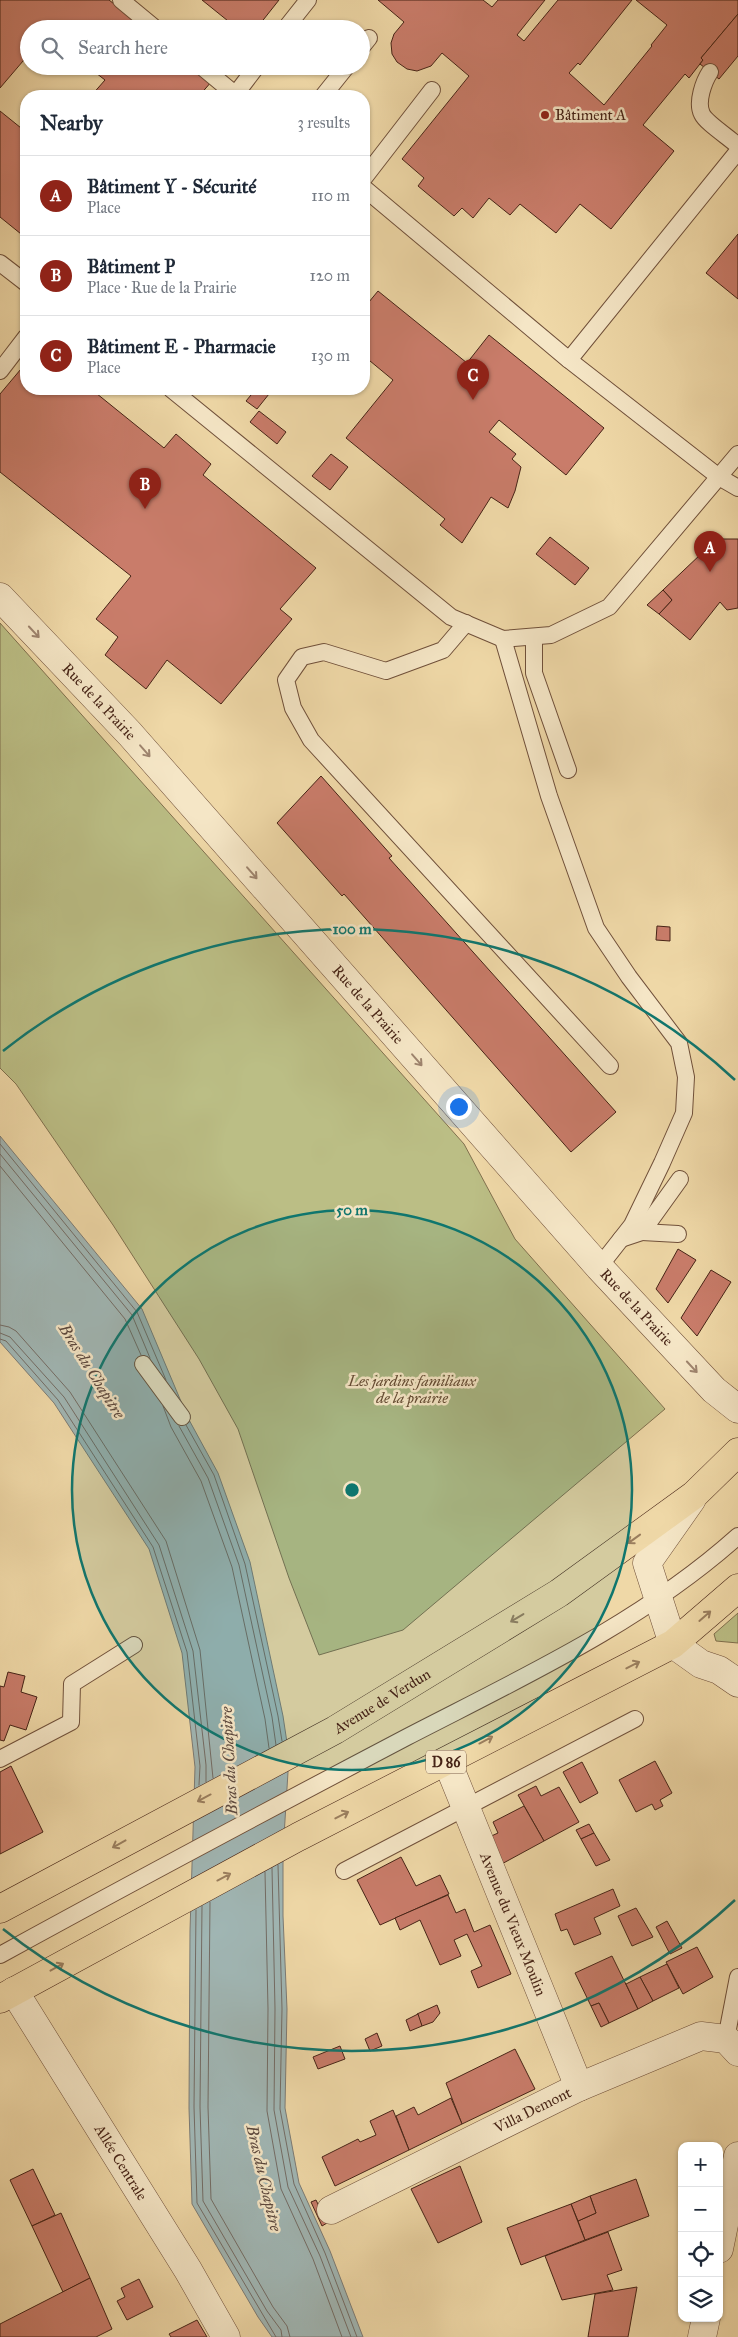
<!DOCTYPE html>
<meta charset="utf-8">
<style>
body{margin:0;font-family:"IM FELL Great Primer",serif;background:#f6f6f7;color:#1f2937}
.controls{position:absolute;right:15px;bottom:15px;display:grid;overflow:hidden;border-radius:10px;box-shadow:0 1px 4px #0004}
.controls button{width:45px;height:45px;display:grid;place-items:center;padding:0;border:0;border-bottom:1px solid #e0e1e3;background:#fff;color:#1f2937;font:25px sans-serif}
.you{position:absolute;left:458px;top:1106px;width:18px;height:18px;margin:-12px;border:4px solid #fff;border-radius:50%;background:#1a73e8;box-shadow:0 0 0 8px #1a73e833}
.badge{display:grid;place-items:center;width:32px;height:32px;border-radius:50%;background:#8f2418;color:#fff;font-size:16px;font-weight:700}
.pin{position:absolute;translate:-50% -41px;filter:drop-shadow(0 1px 2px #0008)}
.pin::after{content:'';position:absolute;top:26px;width:18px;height:15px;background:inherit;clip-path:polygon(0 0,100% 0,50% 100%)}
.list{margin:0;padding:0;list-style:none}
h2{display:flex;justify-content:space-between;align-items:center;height:65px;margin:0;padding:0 20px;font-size:21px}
h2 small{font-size:16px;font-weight:400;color:#747a83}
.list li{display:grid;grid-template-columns:32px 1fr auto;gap:15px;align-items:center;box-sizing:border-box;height:80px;padding:0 20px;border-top:1px solid #e0e1e3}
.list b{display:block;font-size:19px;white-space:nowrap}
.list p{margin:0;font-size:16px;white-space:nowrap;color:#747a83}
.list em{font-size:16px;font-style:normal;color:#747a83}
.icon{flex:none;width:28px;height:28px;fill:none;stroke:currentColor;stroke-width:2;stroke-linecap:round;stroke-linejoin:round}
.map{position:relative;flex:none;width:738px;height:2337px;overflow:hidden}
.search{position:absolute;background:#fff;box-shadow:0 1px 4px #0004;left:20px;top:20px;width:350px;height:55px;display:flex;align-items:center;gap:12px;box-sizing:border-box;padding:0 18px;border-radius:28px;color:#747a83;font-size:19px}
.panel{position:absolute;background:#fff;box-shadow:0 1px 4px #0004;left:20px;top:90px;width:350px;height:305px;border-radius:20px}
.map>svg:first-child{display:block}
.green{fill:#bbbe85;stroke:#80704e}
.water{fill:#a0b6b4;stroke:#7c7b75}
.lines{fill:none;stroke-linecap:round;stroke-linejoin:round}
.shore{stroke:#736c65;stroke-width:1}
.building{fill:#c97c6a;stroke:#462316}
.service-casing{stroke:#70503a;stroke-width:18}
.minor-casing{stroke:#70503a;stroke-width:29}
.tertiary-casing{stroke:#70503a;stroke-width:29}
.primary-casing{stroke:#462316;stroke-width:29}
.service{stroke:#f5e6c6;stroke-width:16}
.minor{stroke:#f5e6c6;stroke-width:28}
.tertiary{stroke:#f5e6c6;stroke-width:28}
.primary{stroke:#efd8a7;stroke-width:28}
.oneway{stroke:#9e846e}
.oneway2{stroke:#9a7e5e}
.ring{fill:none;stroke:#0f766e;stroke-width:2.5}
.poi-dot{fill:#8f2418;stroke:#f5e6c6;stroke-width:2}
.labels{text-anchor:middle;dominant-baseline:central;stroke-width:5;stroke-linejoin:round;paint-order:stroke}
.shield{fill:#f5e6c6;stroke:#7a5e4b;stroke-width:1}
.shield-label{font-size:14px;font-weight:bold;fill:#462316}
.poi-label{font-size:15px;fill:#462316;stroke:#f5e6c6;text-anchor:start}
.street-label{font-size:15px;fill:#462316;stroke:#f5e6c6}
.park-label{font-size:15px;font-style:italic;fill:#634a32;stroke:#f5e6c6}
.water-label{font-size:16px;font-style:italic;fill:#5c483e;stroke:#f5e6c6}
.centre{fill:#0f766e;stroke:#f5e6c6;stroke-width:2.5}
.ring-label{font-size:15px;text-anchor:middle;font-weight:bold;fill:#0f766e;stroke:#f5e6c6;stroke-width:5;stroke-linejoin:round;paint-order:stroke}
</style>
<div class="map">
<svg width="738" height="2337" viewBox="0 0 738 2337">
<rect width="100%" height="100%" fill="#efd8a7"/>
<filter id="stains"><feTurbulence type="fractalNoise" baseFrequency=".004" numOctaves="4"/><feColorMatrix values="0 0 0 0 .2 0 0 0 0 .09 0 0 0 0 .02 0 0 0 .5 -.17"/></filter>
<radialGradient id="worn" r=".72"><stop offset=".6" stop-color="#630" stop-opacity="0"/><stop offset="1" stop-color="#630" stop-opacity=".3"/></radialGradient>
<g class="green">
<path d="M0 623 464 1144 515 1239 665 1409 403 1630 319 1655 289 1578 238 1429 199 1359 113 1225 16 1084 0 1068Z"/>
<path d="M738 1613V1643L716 1641 714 1634Z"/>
</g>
<path class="water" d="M0 1136 142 1309 188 1418 218 1473 250 1562 283 1716 289 1756 283 1852V1916L287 2009 285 2108 299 2183 330 2251 363 2337H272L258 2317 192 2204 189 2108 190 1931 195 1767 182 1653 149 1549 54 1403 0 1342Z"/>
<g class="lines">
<g class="shore">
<path d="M0 1144 137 1312 166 1380"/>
<path d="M0 1154 132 1315 150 1358"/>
<path d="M0 1166 125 1319 141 1355"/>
<path d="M0 1325 9 1327 16 1331 70 1392 166 1541 200 1650 213 1778"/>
<path d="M0 1333 10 1337 64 1397 159 1545 193 1651 206 1765V1782"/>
<path d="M0 1339 6 1341 58 1400 153 1547 187 1652 200 1766 199 1785"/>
<path d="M163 1406 171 1427 201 1481 232 1567 265 1719 269 1748"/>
<path d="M186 1425 214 1475 245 1564 278 1716 282 1741"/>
<path d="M179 1426 208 1478 239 1565 272 1717 276 1745"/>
<path d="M278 1865 282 2009 280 2109 294 2184 325 2253 357 2337"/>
<path d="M272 1868 275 2009 274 2110 288 2187 320 2256 351 2337"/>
<path d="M265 1872 268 2009 267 2111 281 2189 313 2259 342 2337"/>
<path d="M210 1902 208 2107 211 2199 273 2307 287 2326 290 2337"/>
<path d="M202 1906 200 2107 203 2201 267 2311 281 2330 282 2337"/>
<path d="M196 1910 194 2107 197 2203 276 2337"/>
</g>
</g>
<g class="building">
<path d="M0 0H109L146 29H29V54L0 88Z"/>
<path d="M202 0H279L256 29H238Z"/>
<path d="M378 0H483L492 7 498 0H545L517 35 524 41 558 0H632L580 65 578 63 569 73 604 105 652 46 651 45 667 25 636 0H738V14L701 58 703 60 689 78 685 74 643 125 674 151 611 229 580 204 556 233 520 204 510 215 489 198 473 218 462 208 454 216 418 186 424 178 402 159 469 76 442 53 431 66 417 71 407 69 397 62 392 54 391 43 394 34 404 22Z"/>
<path d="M738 14V56L719 79 700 64 703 60 701 58Z"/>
<path d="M87 66H194L212 81 199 96H91L105 80Z"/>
<path d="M0 111 26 132V238L0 217Z"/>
<path d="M738 234V299L706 273Z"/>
<path d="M378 291 467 363 489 335 604 428 566 475 499 420 489 432 516 454 512 459 521 467 515 491 508 508 491 497 462 543 440 525 445 519 346 438 393 380 364 356V308Z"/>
<path d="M26 363V389H91L164 448 176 434 211 464 203 475 316 568 280 609 292 619 221 704 167 660 146 689 105 655 118 637 96 619 131 576 0 472V394Z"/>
<path d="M256 389H273L257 409 246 401Z"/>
<path d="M259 411 286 432 277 444 250 422Z"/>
<path d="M331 454 348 467 330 490 312 476Z"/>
<path d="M550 537 589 568 575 585 536 554Z"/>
<path d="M715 539H738V608L727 610 720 602 690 640 659 614 672 600 663 590 702 553 705 542Z"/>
<path d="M663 590 672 600 659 614 647 605Z"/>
<path d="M321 776 392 856 389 858 616 1112 571 1152 344 894 342 896 277 823Z"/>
<path d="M657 926 670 927V941L656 940Z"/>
<path d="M678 1249 696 1260 668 1303 656 1289Z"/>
<path d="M711 1270 731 1282 697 1336 681 1318Z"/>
<path d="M8 1672 25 1676 21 1692 37 1697 26 1730 10 1725 4 1741 0 1740V1686L4 1687Z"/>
<path d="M655 1761 672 1793 660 1800 663 1806 655 1810 652 1804 636 1812 619 1780Z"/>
<path d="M582 1762 598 1793 580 1803 563 1772Z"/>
<path d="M11 1766 43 1832 0 1854V1772Z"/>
<path d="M536 1786 541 1796 559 1787 579 1822 544 1841 518 1795Z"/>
<path d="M524 1806 544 1841 498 1866 487 1838 498 1833 493 1822Z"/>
<path d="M589 1824 594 1833 581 1839 576 1830Z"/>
<path d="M594 1833 610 1860 596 1866 581 1839Z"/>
<path d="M401 1857 416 1886 440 1875 449 1894 380 1925 357 1880Z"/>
<path d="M613 1889 620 1906 594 1918 601 1934 574 1945 567 1929 561 1931 555 1914Z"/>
<path d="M448 1895 456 1913 465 1909 474 1932 490 1925 511 1974 478 1988 471 1971 482 1966 467 1934 454 1940 461 1956 440 1965 420 1920 400 1930 395 1918Z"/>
<path d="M636 1908 653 1937 632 1946 618 1916Z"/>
<path d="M667 1921 682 1948 670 1954 656 1927Z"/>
<path d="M697 1947 713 1977 683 1994 666 1962Z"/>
<path d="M612 1956 638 2009 609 2023 599 2003 591 2006 575 1973Z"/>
<path d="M667 1964 679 1988 653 2001 640 1977Z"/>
<path d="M640 1977 653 2001 638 2009 626 1984Z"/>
<path d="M599 2003 609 2023 601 2027 591 2006Z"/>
<path d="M437 2005 440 2013 433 2022 422 2026 417 2014Z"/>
<path d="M418 2014 422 2026 410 2031 406 2020Z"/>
<path d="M377 2033 382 2046 370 2051 365 2039Z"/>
<path d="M340 2046 345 2059 318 2069 313 2057Z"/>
<path d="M515 2049 535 2089 462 2124 446 2083Z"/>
<path d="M451 2098 462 2124 409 2150 396 2116 414 2107 418 2115Z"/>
<path d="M393 2110 409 2150 335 2186 322 2157 358 2139 360 2142 376 2135 370 2121Z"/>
<path d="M460 2166 482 2222 438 2243 411 2189Z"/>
<path d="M33 2169 55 2215 32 2226 10 2180Z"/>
<path d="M636 2179 649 2216 585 2240 578 2221 596 2213 590 2196Z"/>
<path d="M590 2196 596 2213 578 2221 571 2204Z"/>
<path d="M316 2200 327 2223 322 2226 311 2202Z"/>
<path d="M571 2204 585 2240 521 2265 507 2228Z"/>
<path d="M61 2213 90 2278 63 2292 32 2226Z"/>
<path d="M608 2232 622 2270 607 2275 613 2290 562 2300 545 2256Z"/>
<path d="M90 2278 112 2329 96 2337H0V2324Z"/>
<path d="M139 2279 153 2307 127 2320 117 2301 125 2297 121 2288Z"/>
<path d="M637 2287 628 2337H588L595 2294Z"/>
<path d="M197 2320 207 2337H171L169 2334Z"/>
</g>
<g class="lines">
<defs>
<g id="service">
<path d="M121 0 156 29"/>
<path d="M285 29 308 0"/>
<path d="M361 48 369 38"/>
<path d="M201 66 237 96"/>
<path d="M710 72C704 81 696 102 702 114 706 123 730 138 738 146"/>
<path d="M235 95 257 66"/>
<path d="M323 96 347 66"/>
<path d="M364 178 432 90"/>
<path d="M364 188 569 360 719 477 738 488"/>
<path d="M0 263 26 283"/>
<path d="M569 360 738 151"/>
<path d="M0 371 26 337"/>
<path d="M171 389 451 617 503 639 551 635 609 607 738 454"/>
<path d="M466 623 443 650 386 671 324 652 302 657 286 680 293 708 311 740 610 1066"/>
<path d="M534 637V673L568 770"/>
<path d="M503 639 549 796 596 928 629 977 679 1043 686 1077 684 1113 662 1163 632 1225 599 1267"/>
<path d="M642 1232 678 1234"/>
<path d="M621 1239 642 1232 680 1179"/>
<path d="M143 1364 182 1417"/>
<path d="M0 1759 71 1722 72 1684 134 1645"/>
<path d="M344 1871 635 1719"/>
<path d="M0 1955C135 1881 270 1809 407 1737 521 1678 641 1623 738 1536"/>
<path d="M726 2039 738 1977"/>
</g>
<g id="minor">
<path id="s1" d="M0 597 130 734 599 1267 714 1390 738 1409"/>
<path id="s2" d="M447 1761 579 2087"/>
<path id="s3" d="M14 1991 188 2270 226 2337"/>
<path id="s4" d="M331 2210 579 2087 701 2036 726 2039 738 2052"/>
</g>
<g id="tertiary">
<path d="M692 1499 647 1563 673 1644 701 1664 719 1670 738 1683"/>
<path d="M719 2249 738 2156"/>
<path d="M702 2337 706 2318"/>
</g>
<g id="primary">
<path id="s5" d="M0 1909 335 1730 559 1593 694 1495 738 1452"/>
<path d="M0 1999 298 1837 673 1644 738 1588"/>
</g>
</defs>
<use href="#service" class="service-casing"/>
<use href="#minor" class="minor-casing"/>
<use href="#tertiary" class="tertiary-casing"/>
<use href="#primary" class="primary-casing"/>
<use href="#service" class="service"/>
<use href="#minor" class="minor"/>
<use href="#tertiary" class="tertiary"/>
<use href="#primary" class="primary"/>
</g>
<defs><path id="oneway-shaft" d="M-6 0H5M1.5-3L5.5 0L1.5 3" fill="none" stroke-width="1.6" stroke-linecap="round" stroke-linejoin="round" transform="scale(1.25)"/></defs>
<g class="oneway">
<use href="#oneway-shaft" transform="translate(34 632) rotate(47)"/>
<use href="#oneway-shaft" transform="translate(145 751) rotate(49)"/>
<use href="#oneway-shaft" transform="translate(252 873) rotate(49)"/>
<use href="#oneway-shaft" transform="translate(417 1060) rotate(49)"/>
<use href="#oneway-shaft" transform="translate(692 1367) rotate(47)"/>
</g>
<g class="oneway2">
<use href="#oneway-shaft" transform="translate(634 1539) rotate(144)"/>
<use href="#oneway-shaft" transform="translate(705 1616) rotate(-41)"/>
<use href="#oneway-shaft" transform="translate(517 1618) rotate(149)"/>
<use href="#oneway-shaft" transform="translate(633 1665) rotate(-27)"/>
<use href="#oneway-shaft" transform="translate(486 1740) rotate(-28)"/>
<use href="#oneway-shaft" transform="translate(204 1798) rotate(152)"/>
<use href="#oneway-shaft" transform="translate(342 1815) rotate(-27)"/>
<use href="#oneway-shaft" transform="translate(119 1844) rotate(151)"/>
<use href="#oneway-shaft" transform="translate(224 1877) rotate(-28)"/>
<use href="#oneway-shaft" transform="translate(57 1967) rotate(-29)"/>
</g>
<circle cx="352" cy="1490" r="280" fill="#0f766e" fill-opacity=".12"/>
<g class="ring">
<circle cx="352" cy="1490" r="280"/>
<path d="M735 1900A561 561 0 0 1 3 1929M3 1051A561 561 0 0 1 735 1080"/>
</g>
<circle class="poi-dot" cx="545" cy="115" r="5"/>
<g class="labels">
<rect class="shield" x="426" y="1750.5" width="40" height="23" rx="4"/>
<g class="shield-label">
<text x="446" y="1762">D 86</text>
</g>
<g class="poi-label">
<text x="555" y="115">Bâtiment A</text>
</g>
<g class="street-label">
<text stroke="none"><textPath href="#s1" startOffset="144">Rue de la Prairie</textPath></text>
<text stroke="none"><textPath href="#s1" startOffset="549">Rue de la Prairie</textPath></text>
<text stroke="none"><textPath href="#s1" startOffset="954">Rue de la Prairie</textPath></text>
<text stroke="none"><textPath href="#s5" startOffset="435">Avenue de Verdun</textPath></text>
<text stroke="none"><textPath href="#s2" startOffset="176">Avenue du Vieux Moulin</textPath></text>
<text stroke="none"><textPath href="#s4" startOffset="225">Villa Demont</textPath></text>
<text stroke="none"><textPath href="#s3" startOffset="202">Allée Centrale</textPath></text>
</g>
<g class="park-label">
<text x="412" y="1381">Les jardins familiaux<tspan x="412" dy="17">de la prairie</tspan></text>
</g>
<g class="water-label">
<text transform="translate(92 1371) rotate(58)">Bras du Chapitre</text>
<text transform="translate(229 1761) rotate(-93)">Bras du Chapitre</text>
<text transform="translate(264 2178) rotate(77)">Bras du Chapitre</text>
</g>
</g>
<circle cx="352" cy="1490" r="8" class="centre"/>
<g class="ring-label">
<text x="352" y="934">100 m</text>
<text x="352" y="1215">50 m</text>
</g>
<rect width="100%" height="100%" filter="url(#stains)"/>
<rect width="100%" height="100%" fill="url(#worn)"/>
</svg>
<div class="controls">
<button>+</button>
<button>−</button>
<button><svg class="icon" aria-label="locate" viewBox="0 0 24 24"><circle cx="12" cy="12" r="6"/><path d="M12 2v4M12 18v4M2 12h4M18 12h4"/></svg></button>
<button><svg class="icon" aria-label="layers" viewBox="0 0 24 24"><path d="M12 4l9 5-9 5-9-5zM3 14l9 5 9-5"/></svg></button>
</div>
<div class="you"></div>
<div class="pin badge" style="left:710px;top:572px">A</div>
<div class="pin badge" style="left:145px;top:509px">B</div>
<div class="pin badge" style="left:473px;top:400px">C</div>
<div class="search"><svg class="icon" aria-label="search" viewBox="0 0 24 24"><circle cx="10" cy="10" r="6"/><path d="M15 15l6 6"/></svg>Search here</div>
<section class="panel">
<h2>Nearby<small>3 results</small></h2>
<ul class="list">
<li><span class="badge">A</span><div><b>Bâtiment Y - Sécurité</b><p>Place</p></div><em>110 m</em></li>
<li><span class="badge">B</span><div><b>Bâtiment P</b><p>Place · Rue de la Prairie</p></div><em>120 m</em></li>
<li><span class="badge">C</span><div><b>Bâtiment E - Pharmacie</b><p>Place</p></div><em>130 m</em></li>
</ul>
</section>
</div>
